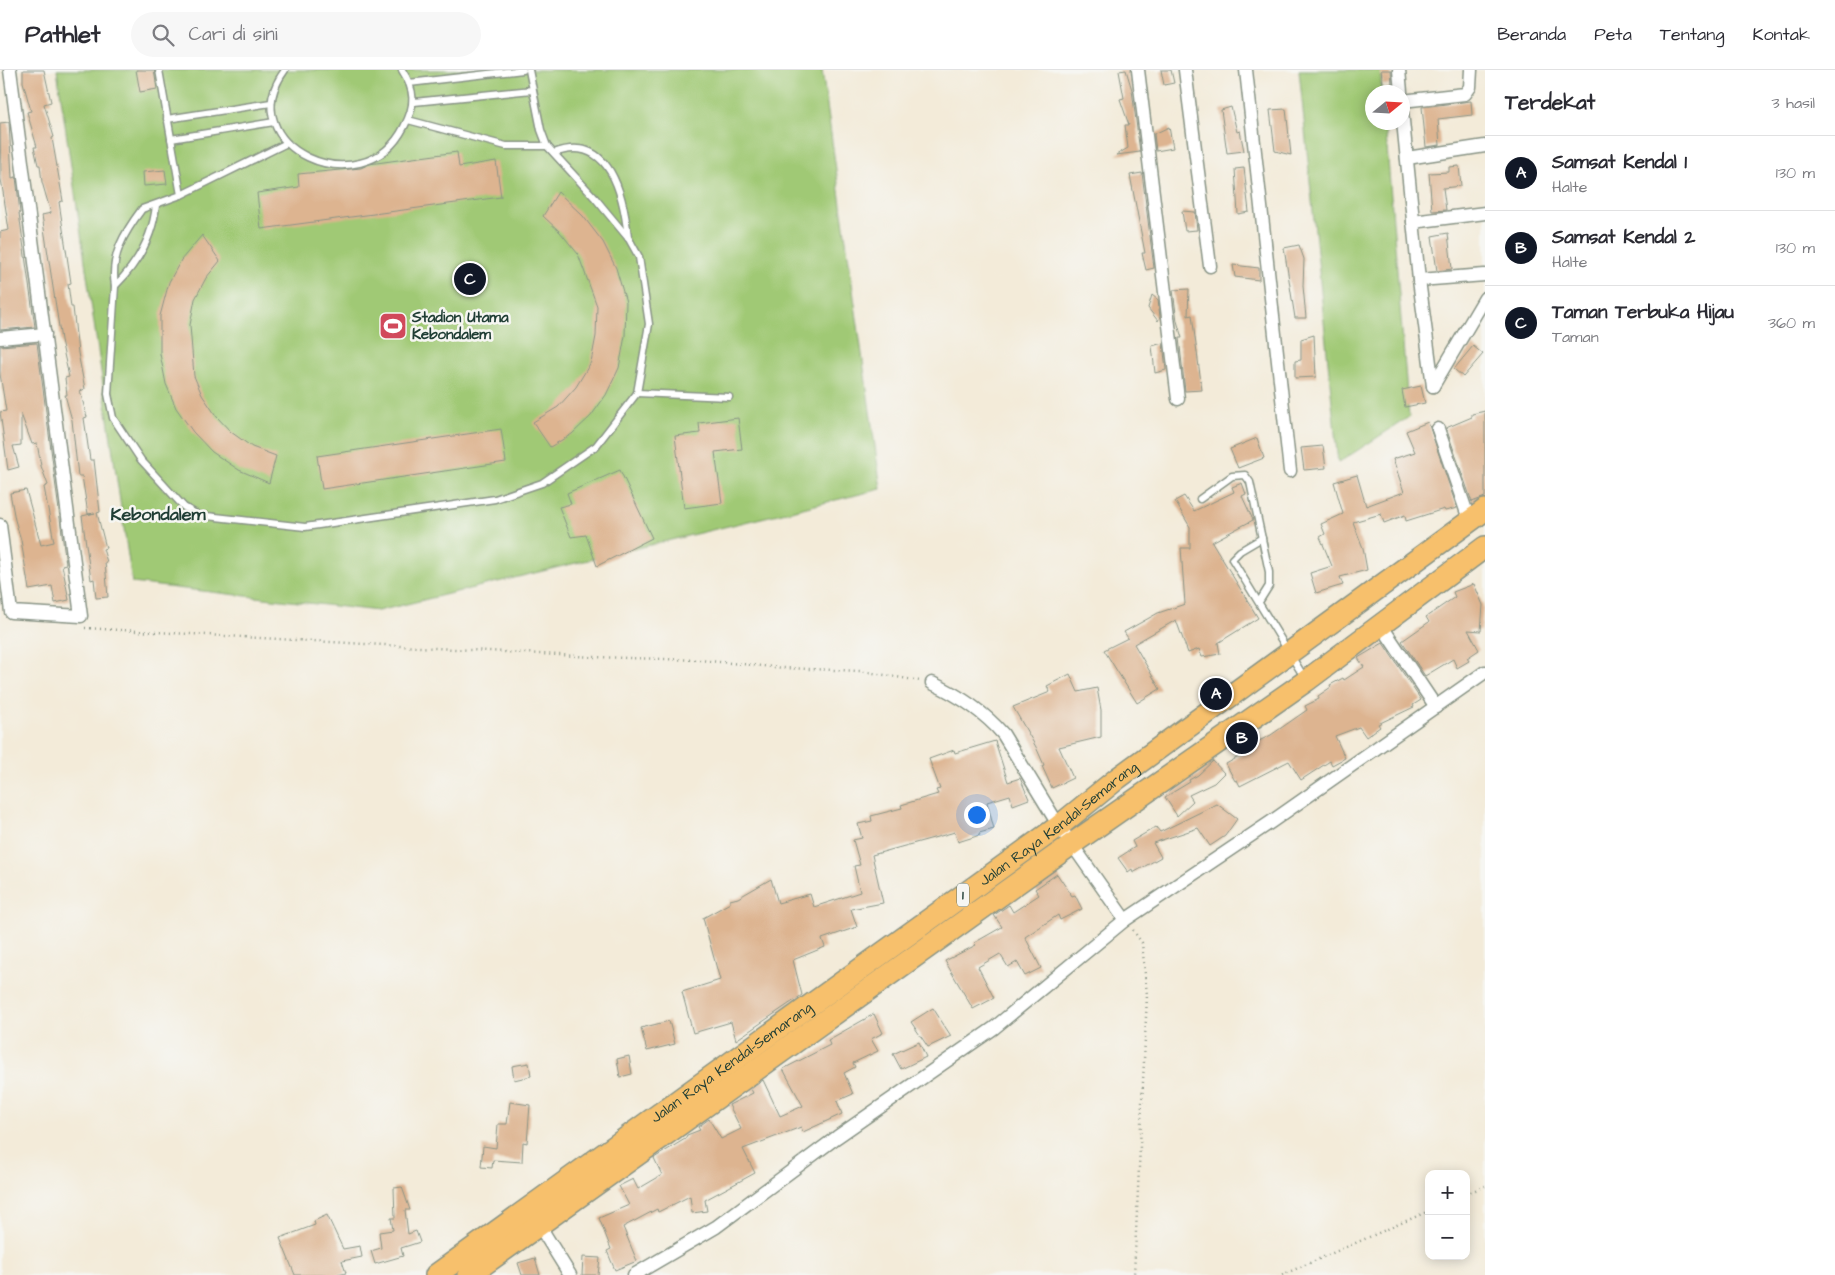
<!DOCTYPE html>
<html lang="id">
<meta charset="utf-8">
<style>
body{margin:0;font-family:"Architects Daughter",sans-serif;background:#f7f7f7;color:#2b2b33}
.controls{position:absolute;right:15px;bottom:15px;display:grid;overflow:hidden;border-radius:10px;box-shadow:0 2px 12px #0003}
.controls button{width:45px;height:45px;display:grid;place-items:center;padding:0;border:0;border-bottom:1px solid #e1e1e2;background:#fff;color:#2b2b33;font:25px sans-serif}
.compass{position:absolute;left:1365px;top:15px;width:45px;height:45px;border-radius:50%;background:#fff;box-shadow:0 2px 12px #0003;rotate:72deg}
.you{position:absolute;left:976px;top:744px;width:18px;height:18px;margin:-12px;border:4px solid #fff;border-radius:50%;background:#1a73e8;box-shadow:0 0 0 8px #1a73e833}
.badge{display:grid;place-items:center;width:32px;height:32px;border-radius:50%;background:#111827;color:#fff;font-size:16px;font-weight:700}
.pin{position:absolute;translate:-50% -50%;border:2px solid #fff;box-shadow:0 1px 5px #0006}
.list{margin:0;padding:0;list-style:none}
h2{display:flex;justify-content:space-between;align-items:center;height:65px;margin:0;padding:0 20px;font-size:21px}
h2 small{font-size:16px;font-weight:400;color:#7c7c81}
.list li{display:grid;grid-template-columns:32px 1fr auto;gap:15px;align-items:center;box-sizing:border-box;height:75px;padding:0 20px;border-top:1px solid #e1e1e2}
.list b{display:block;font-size:19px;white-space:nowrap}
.list p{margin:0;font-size:16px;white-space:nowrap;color:#7c7c81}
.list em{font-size:16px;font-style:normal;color:#7c7c81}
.icon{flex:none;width:28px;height:28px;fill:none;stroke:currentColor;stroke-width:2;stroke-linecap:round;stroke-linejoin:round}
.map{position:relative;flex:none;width:1485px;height:1205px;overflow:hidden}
header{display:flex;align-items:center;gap:30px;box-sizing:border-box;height:70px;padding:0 25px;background:#fff;border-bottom:1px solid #e1e1e2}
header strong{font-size:24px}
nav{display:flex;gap:28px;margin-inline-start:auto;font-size:18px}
.search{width:350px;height:45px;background:#f7f7f7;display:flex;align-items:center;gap:12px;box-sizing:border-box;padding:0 18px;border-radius:28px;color:#7c7c81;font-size:19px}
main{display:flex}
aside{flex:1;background:#fff}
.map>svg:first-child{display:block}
.green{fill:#a0c974;stroke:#608354}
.building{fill:#ddb490}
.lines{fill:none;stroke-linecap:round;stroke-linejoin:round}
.service-casing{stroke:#899486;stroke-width:9}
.minor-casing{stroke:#899486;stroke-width:15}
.trunk-casing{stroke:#899486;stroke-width:24}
.path{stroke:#899486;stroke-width:2.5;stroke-dasharray:1 4;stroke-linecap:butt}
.service{stroke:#fff;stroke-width:6}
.minor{stroke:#fff;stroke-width:12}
.trunk{stroke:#f7c06c;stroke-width:21}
.labels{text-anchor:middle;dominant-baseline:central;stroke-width:5;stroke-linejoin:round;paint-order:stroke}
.shield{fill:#f6f6f2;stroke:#60746d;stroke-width:1}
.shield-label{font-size:14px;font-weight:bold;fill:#1f3d34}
.poi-label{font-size:15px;font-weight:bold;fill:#1f3d34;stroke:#f6f6f2;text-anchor:start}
.street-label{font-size:15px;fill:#1f3d34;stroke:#f6f6f2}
.quarter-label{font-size:18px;font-weight:bold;fill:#1f3d34;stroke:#f6f6f2}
</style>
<header>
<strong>Pathlet</strong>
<div class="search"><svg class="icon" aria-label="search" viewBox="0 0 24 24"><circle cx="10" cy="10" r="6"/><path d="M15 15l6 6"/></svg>Cari di sini</div>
<nav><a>Beranda</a><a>Peta</a><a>Tentang</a><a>Kontak</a></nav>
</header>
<main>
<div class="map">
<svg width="1485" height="1205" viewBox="0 0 1485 1205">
<rect width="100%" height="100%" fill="#f6f6f2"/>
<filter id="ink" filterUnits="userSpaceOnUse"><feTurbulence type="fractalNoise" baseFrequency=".02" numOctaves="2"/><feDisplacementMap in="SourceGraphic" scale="10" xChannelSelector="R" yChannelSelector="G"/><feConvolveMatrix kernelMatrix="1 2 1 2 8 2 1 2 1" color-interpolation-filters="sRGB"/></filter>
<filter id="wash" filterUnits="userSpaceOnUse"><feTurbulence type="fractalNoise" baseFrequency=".0096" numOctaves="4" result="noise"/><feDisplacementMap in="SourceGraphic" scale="20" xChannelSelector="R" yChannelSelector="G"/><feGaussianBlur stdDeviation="1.12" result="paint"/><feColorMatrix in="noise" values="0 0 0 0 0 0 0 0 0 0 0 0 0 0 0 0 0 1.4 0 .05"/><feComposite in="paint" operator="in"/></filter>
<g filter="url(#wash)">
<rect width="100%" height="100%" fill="#f3ebd9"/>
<g class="green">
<path d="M57 0H822L881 419 378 541 132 513Z"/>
<path d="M1299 0H1380L1382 22H1372V52L1385 53 1409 347 1338 393Z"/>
</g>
<g id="blocks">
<g class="building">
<path d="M23 0H44L51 32 44 34 54 67 52 68 63 131 59 132 71 213 68 214 71 237H73L78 283 85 319 80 321 87 347 84 348 90 390H94L100 442 97 443 106 478 103 479 107 492H105L108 527 96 528 94 509 91 510 82 446 95 443 88 444 82 406H78L72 350 65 325H67L65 308 69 307 61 270 42 145 51 143 42 112 40 95H38L34 77H37L27 42 31 41 23 12Z"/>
<path d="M136 0H154L157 19 140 22Z"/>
<path d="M1126 0 1132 20 1140 82 1116 85 1128 78 1125 55H1129L1120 29 1124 28 1119 1Z"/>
<path d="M1161 0H1171L1174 13 1164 15Z"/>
<path d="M1381 0H1391L1392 14 1383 15Z"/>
<path d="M1471 31 1472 45 1438 49 1440 75 1426 77 1422 37Z"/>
<path d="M1231 37 1237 62 1240 61 1244 81 1227 83 1221 40Z"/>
<path d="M1286 39 1291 85 1275 81 1270 40Z"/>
<path d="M9 52 12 108 16 107 20 143H19L35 257 0 260V162L9 160 1 109 0 53Z"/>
<path d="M1169 57 1173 78 1156 81 1154 64Z"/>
<path d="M457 82 459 97 496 91 501 127 261 159 257 123 299 117 298 104 361 98 369 94Z"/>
<path d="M1459 96 1461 116 1443 118 1446 140 1432 141 1429 103 1449 102V97Z"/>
<path d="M1244 98 1249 142 1238 144 1235 99Z"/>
<path d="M165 100 167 114 144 116 143 102Z"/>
<path d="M1142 103 1154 198 1146 200 1142 183H1145L1130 105Z"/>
<path d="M558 122 583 146 603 172 616 198 626 232 625 266 619 298 606 325 591 346 572 364 550 377 533 352 558 337 576 317 591 292 596 266 597 236 578 184 560 162 543 146Z"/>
<path d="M1182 141 1195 142 1197 160 1185 161Z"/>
<path d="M1448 163 1452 199 1437 201 1432 166Z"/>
<path d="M202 165 220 191 206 208 195 229 190 255 194 306 202 325 217 347 231 362 252 377 276 386 269 413 239 400 212 382 193 362 176 338 166 314 160 284V246L169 212 181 190Z"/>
<path d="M1299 175 1304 189 1303 216 1306 248H1295L1284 178Z"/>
<path d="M1233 195 1259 198V210L1235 207Z"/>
<path d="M1189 219 1188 246 1192 245 1202 320 1185 321 1179 268H1182L1177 251 1173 220Z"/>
<path d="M1152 225 1158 230 1160 247 1158 251 1148 238Z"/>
<path d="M1314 265 1316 307 1295 308V291L1301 290V269Z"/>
<path d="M37 273 66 494 62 495 69 530 55 533 52 516 29 520 21 470 15 450 10 423 26 420 41 475 54 472 44 417 48 415 41 396 37 373 32 374 21 344V375L13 376 19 397 8 400 0 342 6 341 0 304V276Z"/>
<path d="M1163 273 1166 300 1155 303 1152 276Z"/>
<path d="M1473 276 1483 284 1463 307 1454 299Z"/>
<path d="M1421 316 1425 333 1405 337 1402 320Z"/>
<path d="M1485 341V427L1472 432 1446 358 1472 347V344Z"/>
<path d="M738 348 742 379 715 382 722 433 684 438 675 366 700 363 699 353Z"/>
<path d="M1428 352 1457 438 1445 441 1444 439 1406 451 1405 445 1384 453 1381 444 1353 452 1363 478 1367 500 1340 507 1343 515 1316 523 1310 503 1332 496 1320 467 1325 464 1321 454 1343 444 1334 412 1357 405 1366 436 1404 422 1393 389 1415 382 1406 361Z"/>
<path d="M501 359 506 392 322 419 317 386Z"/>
<path d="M1257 368 1264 388 1238 398 1230 379Z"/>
<path d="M1323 376 1326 398 1304 400 1301 378Z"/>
<path d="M620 400 652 468 597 496 586 465 571 467 559 437 571 434 567 423Z"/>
<path d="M1242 413 1246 424 1242 426 1253 450 1212 472 1258 548 1218 573 1220 584 1202 587 1199 579 1188 583 1176 550 1134 574 1160 619 1137 633 1104 580 1128 568 1124 562 1158 543 1185 534 1181 478H1190V457L1175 431 1184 426 1194 441 1234 422 1232 417Z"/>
<path d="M1474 514 1483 535 1481 561 1468 560 1479 580 1467 588 1469 591 1457 598 1453 589 1425 606 1402 571 1429 552 1426 547 1455 527 1453 522Z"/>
<path d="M1383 573 1421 630 1413 635 1414 637 1378 654 1380 657 1366 667 1359 657 1335 666 1345 688 1332 695 1330 691 1301 710 1289 691 1240 716 1237 710 1235 711 1226 694 1251 680 1249 676 1271 665 1307 640 1305 636 1319 629 1318 626 1331 617 1330 615 1343 608 1344 610 1364 597 1358 588Z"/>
<path d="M1070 604 1078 622 1097 618 1101 640V667L1059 677 1073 708 1052 718 1042 696 1044 695 1036 677 1013 637 1050 622 1047 616Z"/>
<path d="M995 671 1008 712 1020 708 1029 729 1013 735 1010 725 987 732 994 759 979 763 980 765 958 772 955 762 872 785 883 833 851 839 857 857 822 869 825 877 793 890 802 925 736 970 731 952 693 963 682 922 720 910 703 848 730 833V830L738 828 771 809 778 833 810 824 814 837 860 822 854 796 860 795 853 770 862 768 858 754 872 751 871 746 902 738 901 735 938 724 936 720 940 719 929 689 954 680 955 683Z"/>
<path d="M1213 691 1224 703 1214 713 1189 725 1193 731 1177 746 1165 727 1190 712 1189 710 1198 705Z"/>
<path d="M1217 734 1237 749 1225 766 1210 776 1198 758 1153 773 1161 787 1133 803 1132 799 1128 802 1118 788 1135 777 1132 771 1156 757 1160 762Z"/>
<path d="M1057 804 1072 826 1075 825 1082 839 1060 850 1058 845 1025 867 1041 898 1025 906 1017 892 1008 897 1000 884 978 897 994 928 973 939 945 891 976 875 974 873 1002 857 994 845 1009 835 1013 842 1039 825 1035 819Z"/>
<path d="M933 938 951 966 928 977 911 952Z"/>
<path d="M874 944 883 963 871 969 878 981 853 993 855 997 844 1003 853 1024 837 1031 842 1044 803 1062 801 1057 743 1079 755 1103 705 1130 707 1141 692 1143 690 1126 658 1142 657 1139 623 1157 637 1191 615 1200 607 1181 611 1179 599 1148 629 1135 619 1116 633 1109 638 1119 662 1105 654 1088 685 1069 687 1065 700 1060 698 1057 709 1049 721 1069 741 1059 729 1035 753 1023 751 1019 763 1010 780 1046 803 1036 783 999 830 975 828 970Z"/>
<path d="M669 951 675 974 647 981 641 958Z"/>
<path d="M919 972 926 987 901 999 893 984Z"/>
<path d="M629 986 632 1004 620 1007 617 989Z"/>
<path d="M529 993 531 1006 514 1010 512 996Z"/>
<path d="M510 1032 530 1035 527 1073 523 1072 522 1092 493 1090 492 1098 481 1097 483 1076 496 1078 498 1054H507Z"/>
<path d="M402 1117 410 1140H405L408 1164 416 1161 420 1172 401 1178 403 1186 375 1194 371 1181 381 1178 379 1162 393 1160 391 1148H395L394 1118Z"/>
<path d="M327 1145 343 1179 360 1176 362 1187 342 1191 346 1203 338 1205H295L280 1168 315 1155 314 1151Z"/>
<path d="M583 1187 600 1188 598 1205H582Z"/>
<path d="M535 1188 540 1205H522L518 1193Z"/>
</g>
</g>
</g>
<g filter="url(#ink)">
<use href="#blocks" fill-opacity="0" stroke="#899486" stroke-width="1"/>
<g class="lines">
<defs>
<g id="service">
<path d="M159 0 181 125 142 139C124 163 110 186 115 216L108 324 113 348 141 390 184 437 198 445 305 457 495 429 542 413 596 376 637 323 649 254 639 187 629 169 595 128 547 76 541 60 529 0"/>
<path d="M285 0C229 76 363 138 404 57 416 35 415 20 402 0"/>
<path d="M409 13 523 0"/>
<path d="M414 32 532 20"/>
<path d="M167 49 271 33"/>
<path d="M408 50 506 76H547"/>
<path d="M171 69 274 52"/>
<path d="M554 83C610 62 624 126 628 168"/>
<path d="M181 125 287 73"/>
<path d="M115 216C138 193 153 167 156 135"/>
<path d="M637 323 729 327"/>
<path d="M1200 429 1232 406 1245 405 1250 412 1269 502V516L1259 532"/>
<path d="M1262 468 1240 481 1232 489 1304 607"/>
</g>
<g id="minor">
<path d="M1138 0 1178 329"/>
<path d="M1185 0 1210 196"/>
<path d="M1246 0 1290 401"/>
<path d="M1399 0 1401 22"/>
<path d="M1402 31 1465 24 1470 17 1471 0"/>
<path d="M1402 41 1419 210 1433 316"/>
<path d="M1407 88 1485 76"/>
<path d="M1413 152 1485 143"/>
<path d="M1419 210 1485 205"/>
<path d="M0 268 45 264"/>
<path d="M1433 316 1485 228"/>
<path d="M1438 359 1470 452"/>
<path d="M0 455 11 542 81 546 10 0"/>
<path d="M1381 555 1436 637"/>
<path d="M932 613C958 625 984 642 1003 664L1059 756 1125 850"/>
<path d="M539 1155 570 1205"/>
<path d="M634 1205 716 1157 837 1067 994 958 1125 850 1271 752 1485 602"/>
</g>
<g id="trunk">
<path id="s1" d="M436 1205 1059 756 1118 708 1485 440"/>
<path d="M469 1205 1072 774 1306 611 1485 477"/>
</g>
</defs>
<use href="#service" class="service-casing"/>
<use href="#minor" class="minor-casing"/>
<use href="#trunk" class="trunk-casing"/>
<g class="path">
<path d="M85 558 594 587 699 590 784 598 861 601 920 611"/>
<path d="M1133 860 1142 873 1147 925 1134 1205"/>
<path d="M1466 1124 1485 1116"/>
<path d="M1282 1205 1429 1141"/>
</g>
<use href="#service" class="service"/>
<use href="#minor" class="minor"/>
<use href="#trunk" class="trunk"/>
</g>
</g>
<defs>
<symbol id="stadium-square" viewBox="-11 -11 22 22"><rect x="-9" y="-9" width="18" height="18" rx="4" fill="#d1495b" stroke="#f6f6f2"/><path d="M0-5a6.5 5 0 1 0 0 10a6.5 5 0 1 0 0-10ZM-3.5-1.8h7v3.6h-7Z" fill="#fff"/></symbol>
</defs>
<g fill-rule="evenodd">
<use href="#stadium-square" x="377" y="240" width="32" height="32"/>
</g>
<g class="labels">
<rect class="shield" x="957" y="813.5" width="12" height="23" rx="4"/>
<g class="shield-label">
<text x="963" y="825">1</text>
</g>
<g class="poi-label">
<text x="412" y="247">Stadion Utama<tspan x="412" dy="17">Kebondalem</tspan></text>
</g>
<g class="street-label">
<text stroke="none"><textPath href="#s1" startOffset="769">Jalan Raya Kendal-Semarang</textPath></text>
<text stroke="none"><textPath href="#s1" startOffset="364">Jalan Raya Kendal-Semarang</textPath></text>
</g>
<g class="quarter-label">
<text x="158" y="444">Kebondalem</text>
</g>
</g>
</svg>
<div class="controls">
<button>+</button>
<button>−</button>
</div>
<svg class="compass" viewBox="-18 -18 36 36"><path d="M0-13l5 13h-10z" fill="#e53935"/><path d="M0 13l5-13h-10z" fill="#7c7c81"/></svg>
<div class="you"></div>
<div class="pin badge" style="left:1216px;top:624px">A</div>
<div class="pin badge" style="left:1242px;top:668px">B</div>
<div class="pin badge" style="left:470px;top:209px">C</div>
</div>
<aside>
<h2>Terdekat<small>3 hasil</small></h2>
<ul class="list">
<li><span class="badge">A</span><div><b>Samsat Kendal 1</b><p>Halte</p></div><em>130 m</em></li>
<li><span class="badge">B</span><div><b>Samsat Kendal 2</b><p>Halte</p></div><em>130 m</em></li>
<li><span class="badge">C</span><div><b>Taman Terbuka Hijau</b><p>Taman</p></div><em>360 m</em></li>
</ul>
</aside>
</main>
